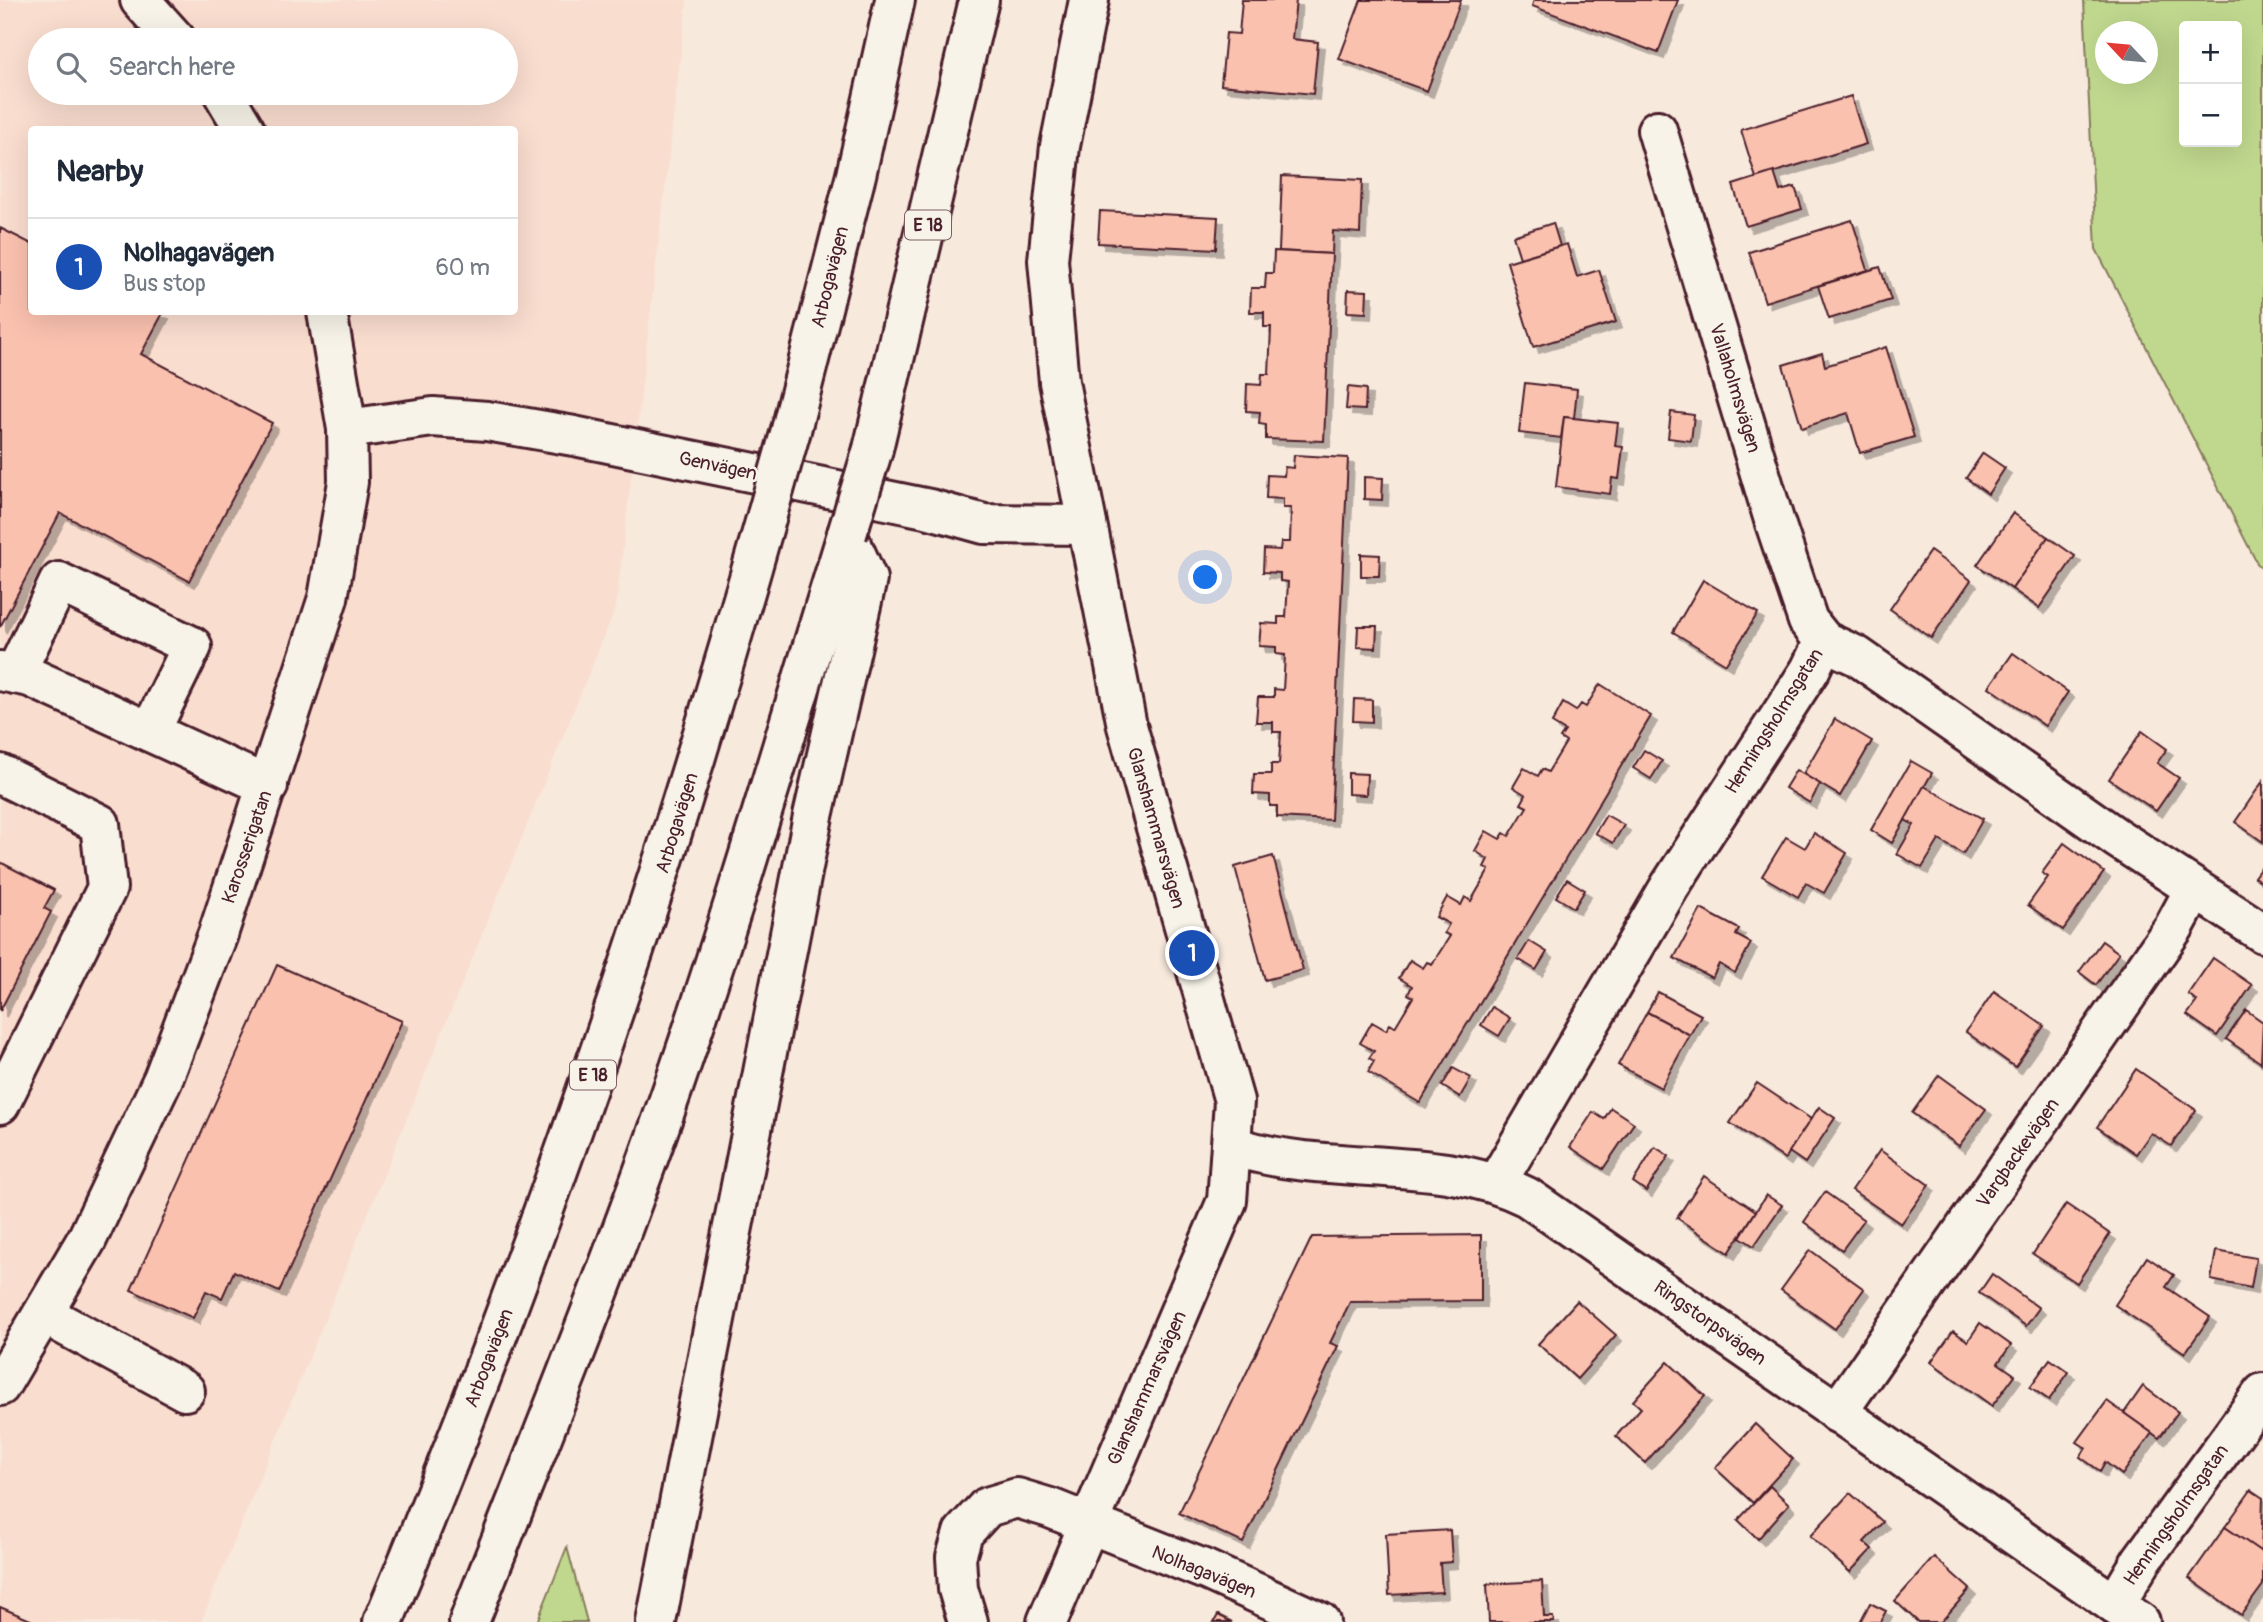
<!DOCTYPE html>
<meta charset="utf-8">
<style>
body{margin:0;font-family:Pangolin,sans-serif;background:#f6f6f7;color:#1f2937}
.controls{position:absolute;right:21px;top:21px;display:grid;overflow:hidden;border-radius:7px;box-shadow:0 7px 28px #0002}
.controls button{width:63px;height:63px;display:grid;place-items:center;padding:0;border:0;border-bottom:2px solid #e0e1e3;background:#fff;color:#1f2937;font:35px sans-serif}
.compass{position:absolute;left:2095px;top:21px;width:63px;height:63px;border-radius:50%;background:#fff;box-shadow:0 7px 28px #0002;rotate:296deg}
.you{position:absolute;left:1206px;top:578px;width:24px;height:24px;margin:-18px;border:5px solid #fff;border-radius:50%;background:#1a73e8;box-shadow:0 0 0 10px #1a73e833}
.badge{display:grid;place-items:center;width:46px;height:46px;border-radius:50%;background:#c8321e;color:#fff;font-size:23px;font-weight:700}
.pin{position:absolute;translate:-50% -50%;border:4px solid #fff;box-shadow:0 2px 7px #0006}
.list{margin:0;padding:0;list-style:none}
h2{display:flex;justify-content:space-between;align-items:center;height:91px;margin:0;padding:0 28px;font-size:30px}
h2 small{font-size:23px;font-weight:400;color:#747a83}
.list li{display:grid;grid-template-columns:46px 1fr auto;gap:21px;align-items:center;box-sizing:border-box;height:98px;padding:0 28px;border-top:2px solid #e0e1e3}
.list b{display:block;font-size:26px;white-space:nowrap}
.list p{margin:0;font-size:23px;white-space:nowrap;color:#747a83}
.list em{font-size:23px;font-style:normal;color:#747a83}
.icon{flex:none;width:38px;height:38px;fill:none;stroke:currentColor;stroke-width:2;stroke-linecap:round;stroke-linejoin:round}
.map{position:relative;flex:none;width:2263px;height:1622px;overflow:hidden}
.search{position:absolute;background:#fff;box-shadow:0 7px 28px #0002;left:28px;top:28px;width:490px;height:77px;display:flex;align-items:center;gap:18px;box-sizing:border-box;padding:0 24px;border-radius:38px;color:#747a83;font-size:26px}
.panel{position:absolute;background:#fff;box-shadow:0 7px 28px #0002;left:28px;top:126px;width:490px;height:189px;border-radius:7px}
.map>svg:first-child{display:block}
.built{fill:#f9ddcf;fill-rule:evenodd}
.green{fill:#c0d88e;stroke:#857c5c;stroke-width:2;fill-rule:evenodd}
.building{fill:#fac1af;stroke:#4a1f2b;stroke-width:2;filter:url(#shadow)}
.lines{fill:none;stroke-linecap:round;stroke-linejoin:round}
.minor-casing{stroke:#4a1f2b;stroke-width:44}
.highway-casing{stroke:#4a1f2b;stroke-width:44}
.minor{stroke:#f7f3e8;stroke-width:38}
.highway{stroke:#f7f3e8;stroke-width:38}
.highway-bridge-casing{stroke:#4a1f2b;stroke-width:44;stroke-linecap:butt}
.highway-bridge{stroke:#f7f3e8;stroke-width:38}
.labels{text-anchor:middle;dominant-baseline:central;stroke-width:5;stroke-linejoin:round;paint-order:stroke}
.shield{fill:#f7f3e8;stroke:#7e5f64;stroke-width:2}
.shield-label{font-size:18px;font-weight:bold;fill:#4a1f2b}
.street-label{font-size:19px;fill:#4a1f2b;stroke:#f7f3e8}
</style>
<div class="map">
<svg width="2263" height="1622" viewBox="0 0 2263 1622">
<defs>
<filter id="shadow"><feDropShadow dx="6" dy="6" stdDeviation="0" flood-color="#0004"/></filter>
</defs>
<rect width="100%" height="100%" fill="#f8e9dd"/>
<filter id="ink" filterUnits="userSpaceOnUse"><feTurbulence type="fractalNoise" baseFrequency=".0143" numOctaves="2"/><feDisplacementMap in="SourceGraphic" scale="14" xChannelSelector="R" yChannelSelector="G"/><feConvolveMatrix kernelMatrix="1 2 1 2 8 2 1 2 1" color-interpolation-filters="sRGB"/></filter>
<g filter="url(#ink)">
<path class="built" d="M0 0H687L616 607 201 1622H0ZM40 40H506V93H40ZM32 130H514V312H32Z"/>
<g class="green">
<path d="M2084 0H2263V568L2258 565 2096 249ZM2184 26H2237V142H2184ZM2106 32H2148V74H2106Z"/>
<path d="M567 1547 587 1622H537Z"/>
</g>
<g class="building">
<path d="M1242 0H1296L1292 39 1318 42 1313 94 1221 85 1226 33 1239 34Z"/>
<path d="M1361 0H1461L1427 91 1339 59Z"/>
<path d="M1534 0H1678L1658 53 1532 6Z"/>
<path d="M1851 96 1866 144 1756 178 1741 130Z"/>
<path d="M1774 172 1780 191 1795 187 1802 209 1746 226 1733 185Z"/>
<path d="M1282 176 1362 180 1360 233 1333 231 1332 254 1279 251Z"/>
<path d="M1100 211 1218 217 1216 249 1098 243Z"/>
<path d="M1852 220 1868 270 1765 302 1749 252Z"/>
<path d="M1553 223 1560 246 1520 258 1513 236Z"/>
<path d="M0 228 32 244V312H159L163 313 141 354 272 423 189 581 60 513 0 627Z"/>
<path d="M1567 244 1577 277 1599 270 1616 322 1533 347 1507 262Z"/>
<path d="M1274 251 1332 254 1324 441 1266 439V425L1259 424 1260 412 1246 411 1247 384 1261 385 1262 374H1269L1271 327H1264V312H1250L1251 288H1265L1266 273H1273Z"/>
<path d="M1880 267 1891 300 1829 319 1818 286Z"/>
<path d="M1348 290 1367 291 1366 313 1347 312Z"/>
<path d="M1886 347 1914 437 1860 453 1848 413 1802 428 1783 365 1822 353 1825 366Z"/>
<path d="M1525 383 1577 389 1574 418 1564 417 1561 438 1519 433Z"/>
<path d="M1348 387 1366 389 1365 410 1346 409Z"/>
<path d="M1671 412 1694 415 1691 441 1668 438Z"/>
<path d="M1564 417 1618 423 1615 446 1623 447 1619 479 1612 478 1610 494 1556 487Z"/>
<path d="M1983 453 2005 468 1988 494 1966 478Z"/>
<path d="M1294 455 1348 458 1331 820 1277 817V806H1270V795L1253 794 1254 774H1271V764H1279L1281 732H1273V722H1256L1258 697H1274V689L1283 690 1285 655 1276 654V647L1259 646 1261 623 1278 624V617H1286L1288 582 1280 581V573L1263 572 1264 549 1280 550 1281 542H1290L1291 508H1283V499L1266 498 1267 475 1284 476 1285 467 1293 468Z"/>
<path d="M1364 477 1383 478 1382 500 1364 499Z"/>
<path d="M2013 513 2048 537 2012 589 1977 565Z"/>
<path d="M2048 537 2075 556 2039 608 2012 589Z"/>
<path d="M1930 551 1971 580 1931 638 1890 609Z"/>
<path d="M1361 554 1380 555 1379 576H1361Z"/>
<path d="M1703 580 1758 613 1726 664 1673 632Z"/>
<path d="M1358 626H1377L1376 648 1357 647Z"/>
<path d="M2013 653 2068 692 2045 726 1989 687Z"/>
<path d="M1600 684 1651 716 1420 1103 1368 1072 1374 1061 1369 1058 1374 1051 1360 1043 1372 1022 1386 1030 1390 1024 1395 1027 1413 997 1408 994 1412 986 1399 978 1410 960 1423 968 1427 962 1432 964 1450 936 1444 933 1449 924 1436 917 1447 897 1461 905 1465 897 1471 901 1489 870 1484 867 1488 859 1475 851 1486 831 1500 839 1504 833 1509 836 1527 807 1521 804 1526 795 1513 787 1524 768 1538 776 1542 769 1548 772 1566 742 1560 738 1565 731 1552 723 1563 703 1576 711 1581 704 1586 707Z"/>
<path d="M1354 699 1372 700V722L1353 721Z"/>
<path d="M1835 719 1872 741 1840 796 1803 774Z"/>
<path d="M2142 731 2167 749 2157 763 2179 778 2156 811 2109 779Z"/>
<path d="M1644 750 1662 761 1651 779 1633 768Z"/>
<path d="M1911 761 1932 773 1892 843 1871 830Z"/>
<path d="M1796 770 1820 784 1810 803 1785 788Z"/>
<path d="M1348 773 1367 774 1366 795 1348 794Z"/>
<path d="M2263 781V842L2235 822Z"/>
<path d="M1924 786 1983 819 1963 854 1939 840 1922 868 1897 854 1914 825 1905 820Z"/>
<path d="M1606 815 1624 825 1613 843 1595 833Z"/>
<path d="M1814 833 1847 853 1824 893 1806 883 1798 897 1762 876 1786 837 1805 848Z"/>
<path d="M2064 843 2104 872 2063 930 2028 905 2048 877 2042 873Z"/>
<path d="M1273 856 1303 970 1265 980 1235 867Z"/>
<path d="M0 862 54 890 44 908 51 912 0 1011Z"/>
<path d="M2263 865V883L2254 877Z"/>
<path d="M1567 879 1585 890 1574 908 1556 897Z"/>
<path d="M1701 909 1739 929 1736 935 1751 943 1735 973 1719 964 1712 978 1674 958Z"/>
<path d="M1529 941 1547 952 1536 970 1518 959Z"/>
<path d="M2102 941 2119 953 2096 985 2079 972Z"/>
<path d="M2213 958 2252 985 2217 1036 2187 1015 2197 1001 2188 994Z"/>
<path d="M277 965 402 1021 279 1292 234 1271 222 1298 206 1291 193 1318 131 1290Z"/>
<path d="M1994 991 2044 1026 2015 1067 1966 1032Z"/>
<path d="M1658 992 1701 1015 1690 1035 1647 1012Z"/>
<path d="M1492 1007 1510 1018 1499 1036 1481 1025Z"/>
<path d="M2246 1010 2263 1022 2261 1063 2226 1039Z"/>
<path d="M1647 1012 1690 1035 1661 1088 1618 1065Z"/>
<path d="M1453 1068 1471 1078 1460 1097 1442 1086Z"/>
<path d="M2136 1069 2196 1110 2171 1146 2151 1133 2136 1154 2097 1127Z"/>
<path d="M1939 1075 1986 1109 1959 1146 1912 1113Z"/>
<path d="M1757 1083 1811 1119 1785 1159 1730 1123Z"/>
<path d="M1819 1107 1835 1118 1805 1163 1789 1152Z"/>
<path d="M1611 1108 1634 1123 1603 1169 1570 1147 1593 1112 1604 1119Z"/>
<path d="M1655 1147 1669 1156 1646 1191 1633 1182Z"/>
<path d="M1880 1150 1929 1185 1901 1224 1852 1190Z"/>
<path d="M1704 1176 1756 1211 1729 1253 1677 1218Z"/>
<path d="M1825 1192 1864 1220 1842 1250 1804 1222Z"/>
<path d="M1766 1195 1782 1205 1754 1246 1740 1237Z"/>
<path d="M2066 1204 2110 1234 2077 1283 2033 1254Z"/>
<path d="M1481 1235V1301L1350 1302 1330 1343 1338 1346 1243 1543 1179 1513 1312 1237Z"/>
<path d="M1810 1250 1864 1289 1835 1329 1781 1290Z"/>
<path d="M2216 1251 2256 1258 2251 1288 2211 1280Z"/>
<path d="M2147 1257 2174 1275 2166 1287 2210 1317 2185 1353 2115 1305Z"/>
<path d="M1992 1274 2039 1308 2026 1326 1979 1293Z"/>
<path d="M1577 1301 1616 1335 1577 1379 1538 1344Z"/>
<path d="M1980 1323 2011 1345 1998 1363 2015 1375 1992 1406 1931 1362 1953 1331 1968 1341Z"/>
<path d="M2050 1359 2069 1372 2049 1400 2030 1387Z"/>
<path d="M1668 1362 1705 1396 1645 1463 1616 1436 1641 1408 1633 1401Z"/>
<path d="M2143 1386 2178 1412 2159 1438 2124 1413Z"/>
<path d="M2107 1401 2152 1433 2122 1475 2105 1462 2100 1471 2080 1457 2086 1448 2077 1442Z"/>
<path d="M1755 1424 1793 1459 1753 1503 1715 1468Z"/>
<path d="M1770 1486 1789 1504 1758 1539 1738 1520Z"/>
<path d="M2251 1490 2263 1498 2261 1552 2225 1527Z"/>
<path d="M1850 1493 1883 1522 1864 1542 1872 1549 1850 1572 1810 1536Z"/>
<path d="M2225 1527 2263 1553V1585L2241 1615 2189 1578Z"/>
<path d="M1450 1530 1452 1562 1440 1563 1442 1592 1389 1595 1386 1534Z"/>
<path d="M1934 1557 1970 1589 1941 1622H1918L1895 1601Z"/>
<path d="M1542 1581 1544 1617H1553L1554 1622H1489L1487 1584Z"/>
<path d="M1870 1603 1886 1611 1880 1622H1860Z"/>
<path d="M0 1607 35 1622H0Z"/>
<path d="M1218 1615 1232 1622H1214Z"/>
</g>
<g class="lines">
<defs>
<g id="minor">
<path d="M140 0 176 40"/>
<path d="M223 93 245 130"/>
<path d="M1657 130 1774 520 1808 621 1824 641"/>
<path d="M347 429 433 417 487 421 574 436 930 509 984 524 1087 525"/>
<path d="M0 671 30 677 268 786"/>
<path d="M15 674 59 582 192 646 150 732"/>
<path d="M0 774 100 824 107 888 0 1104"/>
<path d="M1233 1146C1328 1178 1436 1152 1527 1197L2140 1622"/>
<path d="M1497 1182 1670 886 1810 670 1824 641 1857 656 2117 838 2263 933"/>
<path d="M44 1314 185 1391"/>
<path d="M0 1386 87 1239 163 1079 218 934 328 598 348 482 347 429 327 312"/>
<path d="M1837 1413 2174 927 2194 890"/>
<path d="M2115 1605 2141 1561 2263 1393"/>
<path d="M968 1622 958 1589 956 1557 963 1533 987 1507 1017 1498 1050 1508 1206 1570 1320 1622"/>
<path d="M1047 1622 1227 1201 1234 1101 1127 726 1059 382 1048 260 1060 146 1089 0"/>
</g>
<g id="highway">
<path d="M791 430 856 175 895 0"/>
<path d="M873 449 979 0"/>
<path d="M383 1622C534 1261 661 892 767 515"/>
<path d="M469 1622C535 1453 604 1285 664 1114 731 923 787 728 847 534"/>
<path d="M656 1622 813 816 867 579 847 534"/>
</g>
</defs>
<use href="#minor" class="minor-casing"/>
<use href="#highway" class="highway-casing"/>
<use href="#minor" class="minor"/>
<use href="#highway" class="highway"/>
<defs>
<g id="highway-bridge">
<path d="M767 515 791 430"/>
<path d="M847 534 873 449"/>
</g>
</defs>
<use href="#highway-bridge" class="highway-bridge-casing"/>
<use href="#highway-bridge" class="highway-bridge"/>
</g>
</g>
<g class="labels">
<g class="shield">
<rect x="905" y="210.5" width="46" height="29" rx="5"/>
<rect x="570" y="1060.5" width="46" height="29" rx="5"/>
</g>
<g class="shield-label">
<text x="928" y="225">E 18</text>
<text x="593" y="1075">E 18</text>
</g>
<g class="street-label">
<text transform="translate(830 277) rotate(-76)">Arbogavägen</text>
<text transform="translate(1735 388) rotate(73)">Vallaholmsvägen</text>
<text transform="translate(718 466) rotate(12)">Genvägen</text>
<text transform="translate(1774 721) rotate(-58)">Henningsholmsgatan</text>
<text transform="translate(677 823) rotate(-73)">Arbogavägen</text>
<text transform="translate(1156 828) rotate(74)">Glanshammarsvägen</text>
<text transform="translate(247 847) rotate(-71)">Karosserigatan</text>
<text transform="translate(2018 1153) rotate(-55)">Vargbackevägen</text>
<text transform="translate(1710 1323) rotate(35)">Ringstorpsvägen</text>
<text transform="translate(489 1358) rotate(-69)">Arbogavägen</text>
<text transform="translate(1147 1388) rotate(-66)">Glanshammarsvägen</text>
<text transform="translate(2176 1515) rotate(-55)">Henningsholmsgatan</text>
<text transform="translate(1204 1572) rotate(22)">Nolhagavägen</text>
</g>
</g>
</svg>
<div class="controls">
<button>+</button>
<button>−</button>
</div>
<svg class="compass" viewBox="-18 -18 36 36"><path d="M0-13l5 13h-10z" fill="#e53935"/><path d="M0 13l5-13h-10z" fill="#747a83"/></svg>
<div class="you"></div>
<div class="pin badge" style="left:1192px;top:953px;background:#1a4fb4">1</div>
<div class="search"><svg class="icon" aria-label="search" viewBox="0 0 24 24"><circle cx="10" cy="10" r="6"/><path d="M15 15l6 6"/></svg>Search here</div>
<section class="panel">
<h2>Nearby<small></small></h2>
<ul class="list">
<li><span class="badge" style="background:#1a4fb4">1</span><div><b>Nolhagavägen</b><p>Bus stop</p></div><em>60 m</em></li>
</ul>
</section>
</div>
